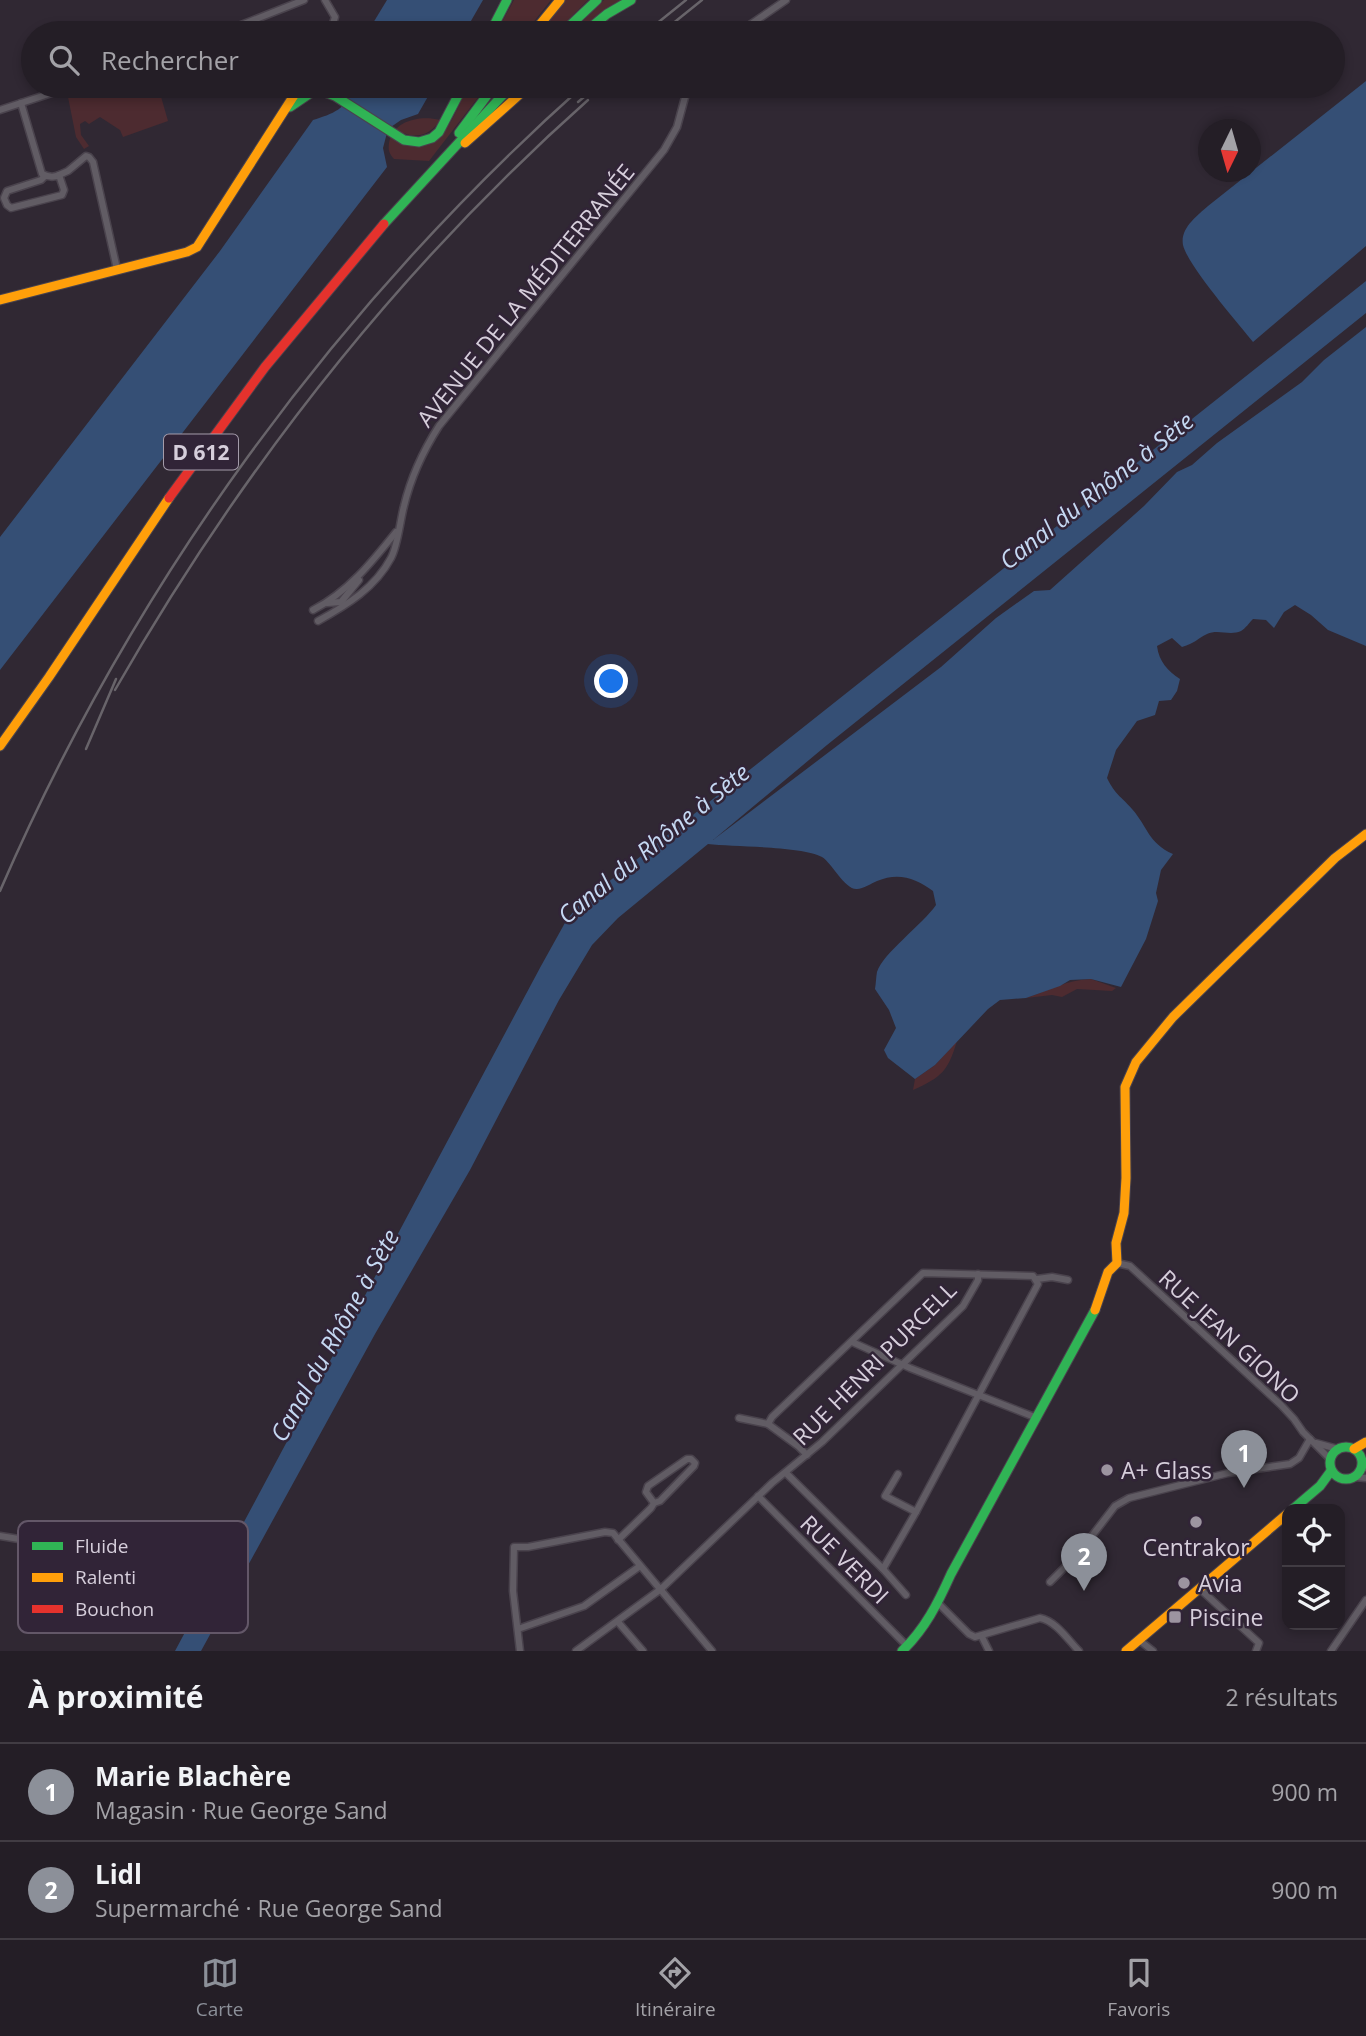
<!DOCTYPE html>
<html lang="fr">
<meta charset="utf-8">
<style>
body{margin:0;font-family:"Open Sans",sans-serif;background:#302b32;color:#f1f3f6}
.controls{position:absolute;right:21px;bottom:21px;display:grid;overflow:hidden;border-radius:14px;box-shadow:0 4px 10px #0003}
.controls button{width:63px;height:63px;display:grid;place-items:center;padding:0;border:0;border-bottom:2px solid #413c43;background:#241e26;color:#f1f3f6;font:35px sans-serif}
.compass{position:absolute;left:1198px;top:119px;width:63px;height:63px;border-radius:50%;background:#241e26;box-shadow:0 4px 10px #0003;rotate:185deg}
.you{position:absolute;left:612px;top:682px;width:24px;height:24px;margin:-18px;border:5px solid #fff;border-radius:50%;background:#1a73e8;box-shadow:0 0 0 10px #1a73e833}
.badge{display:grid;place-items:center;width:46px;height:46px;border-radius:50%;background:#8c9099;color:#fff;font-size:23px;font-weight:700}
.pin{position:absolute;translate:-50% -58px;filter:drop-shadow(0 2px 4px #0008)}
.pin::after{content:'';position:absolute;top:37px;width:24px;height:21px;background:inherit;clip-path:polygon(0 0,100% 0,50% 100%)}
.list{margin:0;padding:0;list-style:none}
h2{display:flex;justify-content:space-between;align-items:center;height:91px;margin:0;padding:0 28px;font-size:30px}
h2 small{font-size:23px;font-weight:400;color:#a3a2a7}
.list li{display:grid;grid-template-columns:46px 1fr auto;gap:21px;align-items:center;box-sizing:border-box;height:98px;padding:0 28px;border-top:2px solid #413c43}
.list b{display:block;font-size:26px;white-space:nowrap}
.list p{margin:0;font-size:23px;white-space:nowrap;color:#a3a2a7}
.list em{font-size:23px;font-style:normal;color:#a3a2a7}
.icon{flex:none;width:38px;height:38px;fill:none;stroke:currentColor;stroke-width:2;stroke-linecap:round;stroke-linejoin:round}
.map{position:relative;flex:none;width:1366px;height:1651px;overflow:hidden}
.search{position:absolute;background:#241e26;box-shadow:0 4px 10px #0003;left:21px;right:21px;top:21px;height:77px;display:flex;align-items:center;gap:18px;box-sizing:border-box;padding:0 24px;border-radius:38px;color:#a3a2a7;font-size:26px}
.sheet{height:287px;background:#241e26}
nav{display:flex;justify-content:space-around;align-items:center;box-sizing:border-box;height:98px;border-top:2px solid #413c43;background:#241e26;font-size:19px;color:#a3a2a7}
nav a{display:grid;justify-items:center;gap:4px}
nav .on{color:#8c9099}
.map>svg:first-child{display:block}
.green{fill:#4d2b30}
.water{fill:#354f75}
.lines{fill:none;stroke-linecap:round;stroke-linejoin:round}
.street-casing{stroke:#4a434d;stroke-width:9}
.fast-casing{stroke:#4a434d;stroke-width:11}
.slow-casing{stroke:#4a434d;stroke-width:11}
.jam-casing{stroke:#4a434d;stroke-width:11}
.street{stroke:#615c64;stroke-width:6}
.fast{stroke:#30b455;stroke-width:9}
.slow{stroke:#ff9f0a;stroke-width:9}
.jam{stroke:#e5322d;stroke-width:9}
.rail{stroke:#68646a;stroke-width:2.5}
.poi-dot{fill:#9c94a0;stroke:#312437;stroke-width:2.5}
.labels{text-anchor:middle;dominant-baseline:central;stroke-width:5;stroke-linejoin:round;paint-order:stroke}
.shield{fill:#312437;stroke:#a49baa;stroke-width:2}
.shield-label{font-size:21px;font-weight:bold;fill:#d6cedb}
.street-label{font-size:23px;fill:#d6cedb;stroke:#312437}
.poi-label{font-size:23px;fill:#d6cedb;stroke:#312437;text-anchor:start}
.water-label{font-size:24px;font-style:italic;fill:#c5d8f2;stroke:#312437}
.key{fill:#312437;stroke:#635768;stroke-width:2}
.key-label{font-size:19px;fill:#d6cedb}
</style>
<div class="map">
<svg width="1366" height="1651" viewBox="0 0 1366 1651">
<rect width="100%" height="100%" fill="#302833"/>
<g class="green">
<path d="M514 0H551L525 33H496Z"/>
<path d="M564 0H588L555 33H537Z"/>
<path d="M604 0H624L593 20 579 33H571Z"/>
<path d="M88 86H158L168 121 123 137 120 130 100 117 89 124 85 121 80 124 81 135 89 146 84 149 76 137 67 92Z"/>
<path d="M468 86H487L429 161 394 159C389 153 388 150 389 143 393 120 421 115 440 120 431 134 419 139 403 133L398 141C440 162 454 115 468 86Z"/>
<path d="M1091 979 1116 988 1112 991 1077 989 1062 997 1052 995 1026 998C1049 990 1067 980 1091 979Z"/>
<path d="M957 1041C948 1071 942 1077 913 1090L915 1079 935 1065Z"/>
</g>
<g class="water">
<path d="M387 0H483L464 33H367Z"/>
<path d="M1366 81V246L1253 342C1238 323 1188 266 1183 245 1180 228 1197 216 1208 206Z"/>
<path d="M351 86H434L418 114 401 120 388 129 383 148 387 167 0 670V537L220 251 313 120C332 114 349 109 351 86Z"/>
<path d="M1366 281V313L827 745 713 840 941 667 996 618 1034 591 1050 590 1144 506 1177 472 1192 465 1217 443 1302 382 1324 360 1366 327V646L1328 630 1311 615 1295 605 1284 612 1274 628 1266 620 1253 619C1250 622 1245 629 1241 631 1230 636 1218 629 1207 634 1197 639 1195 643 1182 647L1172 638 1157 646C1159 662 1168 671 1180 679L1177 691 1171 700 1159 701 1155 715 1137 721 1116 750 1107 778C1116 796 1120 795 1132 809 1148 827 1148 843 1173 854L1161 870 1156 893 1158 901 1146 939 1121 987 1091 979 1070 980 1060 986 1026 998 1000 1000 988 1009 935 1065 915 1079 888 1058 884 1050 896 1028 889 1010 875 989C876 983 876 977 877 972 882 954 923 924 936 905L933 891C916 878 898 872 877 881 872 883 863 889 857 889 845 890 832 863 822 857 802 846 734 847 708 844L618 918 592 945 559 1000 470 1170 375 1334 201 1651H175L541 966 566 921 578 906Z"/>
</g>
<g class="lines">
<defs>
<g id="street">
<path d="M325 0 335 17 330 33"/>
<path d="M221 33 304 0"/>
<path d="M738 33 786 0"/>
<path d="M21 103 42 174C48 177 53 178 59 175L64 190 62 195 11 208 7 205 4 198 7 191 41 180 45 176"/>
<path d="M0 110 73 86"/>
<path d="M59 175 68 171 86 156 89 157 93 162 117 269"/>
<path d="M327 603 341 602 359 580"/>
<path d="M313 610C348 592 372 562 396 532"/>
<path d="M318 621C347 605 375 588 391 558 398 545 400 521 404 506 411 477 423 451 439 426L664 150 677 127 688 86"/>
<path d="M1117 1263 1130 1266 1281 1405 1294 1419 1303 1432 1330 1459"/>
<path d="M1037 1279 1052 1277 1068 1280"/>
<path d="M852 1342 910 1368 1037 1418"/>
<path d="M739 1418 768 1424"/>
<path d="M1316 1443 1338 1449"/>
<path d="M807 1455 798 1446 768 1424 772 1417 923 1273 1033 1276 1038 1284 916 1512 883 1569"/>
<path d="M1362 1463 1366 1468"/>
<path d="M786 1473 883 1569 906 1595"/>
<path d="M898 1474 885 1496 916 1512"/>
<path d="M1355 1477 1366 1478"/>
<path d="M758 1496 907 1646"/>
<path d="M0 1536 25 1540 56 1532 86 1533 146 1545"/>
<path d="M618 1540 651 1508 654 1503 660 1501 694 1466 695 1463 691 1459H687L648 1486 646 1492 654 1503"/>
<path d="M1050 1582 1078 1554 1115 1506 1129 1498 1228 1473 1290 1464 1299 1458 1310 1439"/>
<path d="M1200 1589 1259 1643 1256 1651"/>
<path d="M938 1603 969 1634 975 1637 1040 1618C1056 1621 1068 1640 1079 1651"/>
<path d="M618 1622 643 1651"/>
<path d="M518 1629 584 1606 640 1566"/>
<path d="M982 1637 989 1651"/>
<path d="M1139 1640 1153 1651"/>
<path d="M520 1651 513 1591 514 1547H528L605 1532 613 1533 712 1651"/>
<path d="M576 1651 661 1589 772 1483 822 1442 963 1306 978 1280V1274"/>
<path d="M1331 1651 1366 1600"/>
</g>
<g id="fast">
<path d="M490 33 507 0"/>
<path d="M562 33 597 0"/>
<path d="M584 33 607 14 631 0"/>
<path d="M317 89 335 96 404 140 419 142 432 138 439 132 463 86"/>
<path d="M290 107 315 90"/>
<path d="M459 133 494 86"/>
<path d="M384 224 511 86"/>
<circle cx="1346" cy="1463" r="16"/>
<path d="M1293 1509 1320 1486 1331 1471"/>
<path d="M902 1651C925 1629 938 1603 951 1574L1095 1310"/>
</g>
<g id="slow">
<path d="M533 33 560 0"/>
<path d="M465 143 529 86"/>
<path d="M0 300 187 252 197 247 300 86"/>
<path d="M0 746 49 677 169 498"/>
<path d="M1095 1310 1108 1272 1117 1263 1116 1243 1124 1213 1126 1178 1125 1087 1136 1062 1173 1017 1335 858 1366 834"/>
<path d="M1354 1449 1366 1442"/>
<path d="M1126 1651 1287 1514"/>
</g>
<path id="jam" d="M169 498 265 367 384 224"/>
</defs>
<use href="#street" class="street-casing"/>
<use href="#fast" class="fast-casing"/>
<use href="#slow" class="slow-casing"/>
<use href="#jam" class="jam-casing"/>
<use href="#street" class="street"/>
<use href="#fast" class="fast"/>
<use href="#slow" class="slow"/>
<use href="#jam" class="jam"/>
<g class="rail">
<path d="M645 33 686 0"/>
<path d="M661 33 702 0"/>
<path d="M578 102 597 86"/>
<path d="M115 690C241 470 398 269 588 100"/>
<path d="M86 749 116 679"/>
<path d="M0 891C132 585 334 308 583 86"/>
</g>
</g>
<g class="poi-dot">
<circle cx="1107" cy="1470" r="7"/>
<circle cx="1196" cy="1522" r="7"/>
<circle cx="1184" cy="1583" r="7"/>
<rect x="1168" y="1610" width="14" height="14" rx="3.5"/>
</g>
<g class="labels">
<rect class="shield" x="164" y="434.5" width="74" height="35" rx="5"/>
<g class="shield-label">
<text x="201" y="452">D 612</text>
</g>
<g class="street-label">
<text transform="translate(525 295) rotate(-51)">AVENUE DE LA MÉDITERRANÉE</text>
<text transform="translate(1230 1336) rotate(43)">RUE JEAN GIONO</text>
<text transform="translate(874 1363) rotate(-45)">RUE HENRI PURCELL</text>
<text transform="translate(845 1559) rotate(45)">RUE VERDI</text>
</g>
<g class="poi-label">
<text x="1121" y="1470">A+ Glass</text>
<text x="1196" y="1547" text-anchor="middle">Centrakor</text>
<text x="1198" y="1583">Avia</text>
<text x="1189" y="1617">Piscine</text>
</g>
<g class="water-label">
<text transform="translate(1096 490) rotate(-38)">Canal du Rhône à Sète</text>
<text transform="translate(653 843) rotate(-39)">Canal du Rhône à Sète</text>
<text transform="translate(334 1335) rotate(-61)">Canal du Rhône à Sète</text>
</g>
</g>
<rect x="18" y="1521" width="230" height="112" rx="10" class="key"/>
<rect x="32" y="1542" width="31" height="8" fill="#30b455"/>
<rect x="32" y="1573" width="31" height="9" fill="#ff9f0a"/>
<rect x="32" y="1605" width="31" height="8" fill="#e5322d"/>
<g class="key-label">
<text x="75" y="1553">Fluide</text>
<text x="75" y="1584">Ralenti</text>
<text x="75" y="1616">Bouchon</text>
</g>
</svg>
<div class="controls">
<button><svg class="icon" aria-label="locate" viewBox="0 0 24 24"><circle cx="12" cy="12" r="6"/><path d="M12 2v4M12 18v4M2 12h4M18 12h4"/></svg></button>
<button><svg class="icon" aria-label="layers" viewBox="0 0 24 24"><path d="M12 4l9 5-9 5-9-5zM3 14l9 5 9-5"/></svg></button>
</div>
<svg class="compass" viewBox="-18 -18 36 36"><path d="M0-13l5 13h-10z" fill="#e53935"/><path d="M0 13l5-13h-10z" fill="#a3a2a7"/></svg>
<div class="you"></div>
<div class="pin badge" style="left:1244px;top:1488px">1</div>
<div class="pin badge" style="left:1084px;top:1591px">2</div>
<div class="search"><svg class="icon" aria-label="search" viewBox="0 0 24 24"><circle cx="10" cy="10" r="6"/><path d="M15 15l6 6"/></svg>Rechercher</div>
</div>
<section class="sheet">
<h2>À proximité<small>2 résultats</small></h2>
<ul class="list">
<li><span class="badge">1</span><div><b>Marie Blachère</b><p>Magasin · Rue George Sand</p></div><em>900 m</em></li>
<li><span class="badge">2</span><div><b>Lidl</b><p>Supermarché · Rue George Sand</p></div><em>900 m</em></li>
</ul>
</section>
<nav>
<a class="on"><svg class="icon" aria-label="map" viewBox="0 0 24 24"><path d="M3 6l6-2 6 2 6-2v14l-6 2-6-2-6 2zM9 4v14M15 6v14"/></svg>Carte</a>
<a><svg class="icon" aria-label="directions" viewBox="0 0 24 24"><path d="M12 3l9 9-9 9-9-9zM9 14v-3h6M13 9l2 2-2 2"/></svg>Itinéraire</a>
<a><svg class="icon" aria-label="saved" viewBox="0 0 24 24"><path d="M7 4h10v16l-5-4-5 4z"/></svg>Favoris</a>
</nav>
